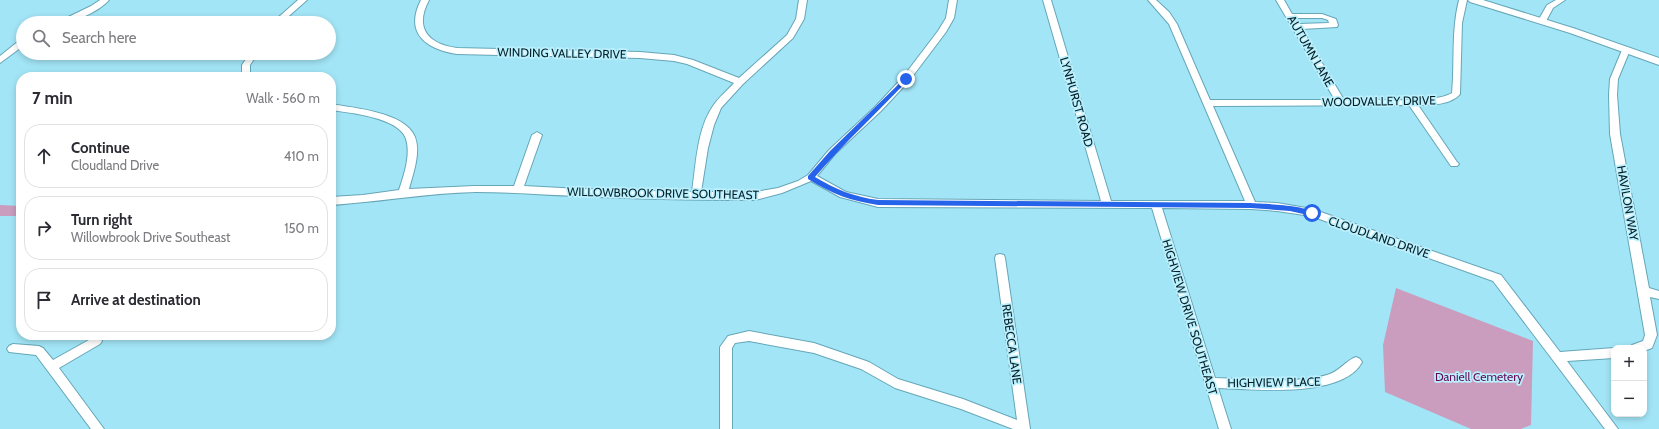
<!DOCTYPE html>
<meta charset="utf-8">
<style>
body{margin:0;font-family:Cabin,sans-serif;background:#f7f7f7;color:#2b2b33}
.controls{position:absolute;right:12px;bottom:12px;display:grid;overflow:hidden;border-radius:8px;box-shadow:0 2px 6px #0003}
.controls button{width:36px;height:36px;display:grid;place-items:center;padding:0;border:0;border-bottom:1px solid #e1e1e2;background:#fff;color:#2b2b33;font:20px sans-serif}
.stop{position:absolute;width:12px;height:12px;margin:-9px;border:3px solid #2563eb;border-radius:50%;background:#fff}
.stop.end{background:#2563eb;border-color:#fff;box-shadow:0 1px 4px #0008}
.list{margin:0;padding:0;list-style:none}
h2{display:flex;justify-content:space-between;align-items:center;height:52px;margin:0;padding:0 16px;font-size:17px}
h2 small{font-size:13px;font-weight:400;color:#7c7c81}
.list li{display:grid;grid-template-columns:26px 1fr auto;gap:12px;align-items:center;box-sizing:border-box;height:64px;margin:0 8px 8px;padding:0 8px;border:1px solid #e1e1e2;border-radius:16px}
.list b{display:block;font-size:15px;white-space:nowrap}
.list p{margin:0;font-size:13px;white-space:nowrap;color:#7c7c81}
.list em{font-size:13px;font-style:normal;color:#7c7c81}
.icon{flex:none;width:22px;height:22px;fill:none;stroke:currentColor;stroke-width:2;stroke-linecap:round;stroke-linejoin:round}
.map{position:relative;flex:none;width:1659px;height:429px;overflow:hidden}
.search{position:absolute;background:#fff;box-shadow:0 2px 6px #0003;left:16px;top:16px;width:320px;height:44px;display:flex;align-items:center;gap:10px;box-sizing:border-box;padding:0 14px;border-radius:22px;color:#7c7c81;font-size:15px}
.panel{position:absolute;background:#fff;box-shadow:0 2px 6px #0003;left:16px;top:72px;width:320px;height:268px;border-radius:16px}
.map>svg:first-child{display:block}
.green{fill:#ca9dbe}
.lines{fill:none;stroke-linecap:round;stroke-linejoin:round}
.minor-casing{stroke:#65a6b7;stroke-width:2}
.tertiary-casing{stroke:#65a6b7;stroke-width:2}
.minor{fill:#fff;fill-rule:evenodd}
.tertiary{fill:#fff;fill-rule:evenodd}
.route{fill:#2563eb}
.labels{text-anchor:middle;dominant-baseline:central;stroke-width:3.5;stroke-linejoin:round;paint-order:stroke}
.street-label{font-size:12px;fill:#031f26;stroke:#bbf0fe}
.park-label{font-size:12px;fill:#630956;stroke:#bbf0fe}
</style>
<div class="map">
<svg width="1659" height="429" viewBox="0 0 1659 429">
<rect width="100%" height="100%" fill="#a2e5f6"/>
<g class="green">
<path d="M0 205 21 206V211L17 216H0Z"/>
<path d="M1396 288 1533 341 1531 425 1521 429H1471L1385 392 1383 345Z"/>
</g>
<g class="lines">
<defs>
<g id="minor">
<path d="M100 0H109C97 13 73 23 56 23L91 6Z"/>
<path d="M298 0H307L281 23H272Z"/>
<path d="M421 0H429C414 28 428 44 457 48L640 52 674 55 693 60 739 78 787 35 796 19 799 0H807L804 19 793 38 743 84 721 108 714 125 708 148 701 192H755L778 188 798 181 808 175 829 150 875 107 903 77 938 31 946 18 949 0H957L954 18 946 32 909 81 881 111 835 154 817 176 846 192 878 199 1101 201 1043 0H1051L1111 201H1245L1169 24 1148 0H1156L1169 12 1177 24 1210 100H1335L1276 0H1284L1292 14H1322L1336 19 1338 25 1337 27 1302 29 1344 100C1367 99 1435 104 1452 93 1455 62 1451 31 1459 0H1467L1462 23 1460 94C1451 105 1431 105 1418 105L1457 162 1459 164 1457 166H1451L1409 105 1213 106 1255 202 1277 203 1312 209 1501 275 1560 352 1614 348V358L1567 361 1618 429H1605L1493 281 1311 216 1277 211 1251 209 1162 208 1215 378C1249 379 1295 384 1327 375 1339 372 1345 361 1356 357L1360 359 1362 362C1343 399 1253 389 1218 388L1231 429H1219L1152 208 878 207 840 197 811 181 782 193 755 200C697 200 637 199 579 196 545 195 511 192 476 192 427 193 379 202 331 205V197L363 195 399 190C404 175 411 155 406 139 399 117 350 113 331 110V104C354 108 405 112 415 137 421 153 413 174 409 189L474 186H514L532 135 537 132 542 135 524 186 580 189 692 192C696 164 697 129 713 106 719 97 728 90 734 83L687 64 674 61 640 58 457 54C426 49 404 33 421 0ZM1295 18H1322L1328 20 1329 23 1299 24Z"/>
<path d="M1556 0H1565L1553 8 1545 23H1539L1538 21 1547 5Z"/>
<path d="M20 40H23V46L0 63V56Z"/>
<path d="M1626 47 1630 50 1618 79 1617 95 1620 134 1649 288 1659 291V299L1650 297 1657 335 1652 348 1644 351V348H1630L1632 345 1643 341 1645 335 1610 134 1609 95 1610 79 1622 50Z"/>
<path d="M250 53H258L250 65V77H242V65Z"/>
<path d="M1000 254 1004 255 1005 258 1030 429H1013L961 409 895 388 861 369 814 353 749 341 735 343 732 348V429H720V347L728 336 749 331 814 343 869 362 898 379 963 399 1017 420 995 258 996 255Z"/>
<path d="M96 336 100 338 102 341 100 344 59 368 104 429H91L36 355 9 352 7 349 9 346 13 344 39 346 43 348 53 360Z"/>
</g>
<path id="tertiary" d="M1468 0H1483L1576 29 1659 58V65L1570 33 1470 2Z"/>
</defs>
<use href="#minor" class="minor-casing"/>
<use href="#tertiary" class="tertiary-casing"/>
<use href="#minor" class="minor"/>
<use href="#tertiary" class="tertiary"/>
</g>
<path class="route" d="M906 77 909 79 908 80C877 113 844 143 815 177 835 189 854 197 878 200L1251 203C1265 204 1306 205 1315 213L1312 216 1290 211 1251 208 878 205C851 201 832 194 808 179V176L830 151Z"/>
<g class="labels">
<g class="street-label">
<text transform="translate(1311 51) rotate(60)">AUTUMN LANE</text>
<text transform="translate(562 53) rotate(1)">WINDING VALLEY DRIVE</text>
<text transform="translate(1379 101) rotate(-1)">WOODVALLEY DRIVE</text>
<text transform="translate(1077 102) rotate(74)">LYNHURST ROAD</text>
<text transform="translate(663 193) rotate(1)">WILLOWBROOK DRIVE SOUTHEAST</text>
<text transform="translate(1628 203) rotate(80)">HAVILON WAY</text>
<text transform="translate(1379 237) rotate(19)">CLOUDLAND DRIVE</text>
<text transform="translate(1190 317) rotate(73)">HIGHVIEW DRIVE SOUTHEAST</text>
<text transform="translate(1012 344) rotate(82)">REBECCA LANE</text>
<text transform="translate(1274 382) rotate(-1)">HIGHVIEW PLACE</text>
</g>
<g class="park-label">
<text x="1479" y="376">Daniell Cemetery</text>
</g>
</g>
</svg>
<div class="controls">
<button>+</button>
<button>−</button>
</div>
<div class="stop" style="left:1312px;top:213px"></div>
<div class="stop end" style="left:906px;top:79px"></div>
<div class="search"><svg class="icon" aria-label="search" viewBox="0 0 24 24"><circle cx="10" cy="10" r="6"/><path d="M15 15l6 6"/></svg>Search here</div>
<section class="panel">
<h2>7 min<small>Walk · 560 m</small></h2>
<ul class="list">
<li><svg class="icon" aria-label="ahead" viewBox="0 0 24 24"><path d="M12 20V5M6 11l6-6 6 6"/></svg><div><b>Continue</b><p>Cloudland Drive</p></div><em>410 m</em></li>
<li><svg class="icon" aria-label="right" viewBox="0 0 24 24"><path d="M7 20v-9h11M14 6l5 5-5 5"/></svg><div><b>Turn right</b><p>Willowbrook Drive Southeast</p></div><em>150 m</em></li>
<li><svg class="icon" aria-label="arrive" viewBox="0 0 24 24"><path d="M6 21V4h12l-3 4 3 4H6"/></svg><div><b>Arrive at destination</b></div></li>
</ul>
</section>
</div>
